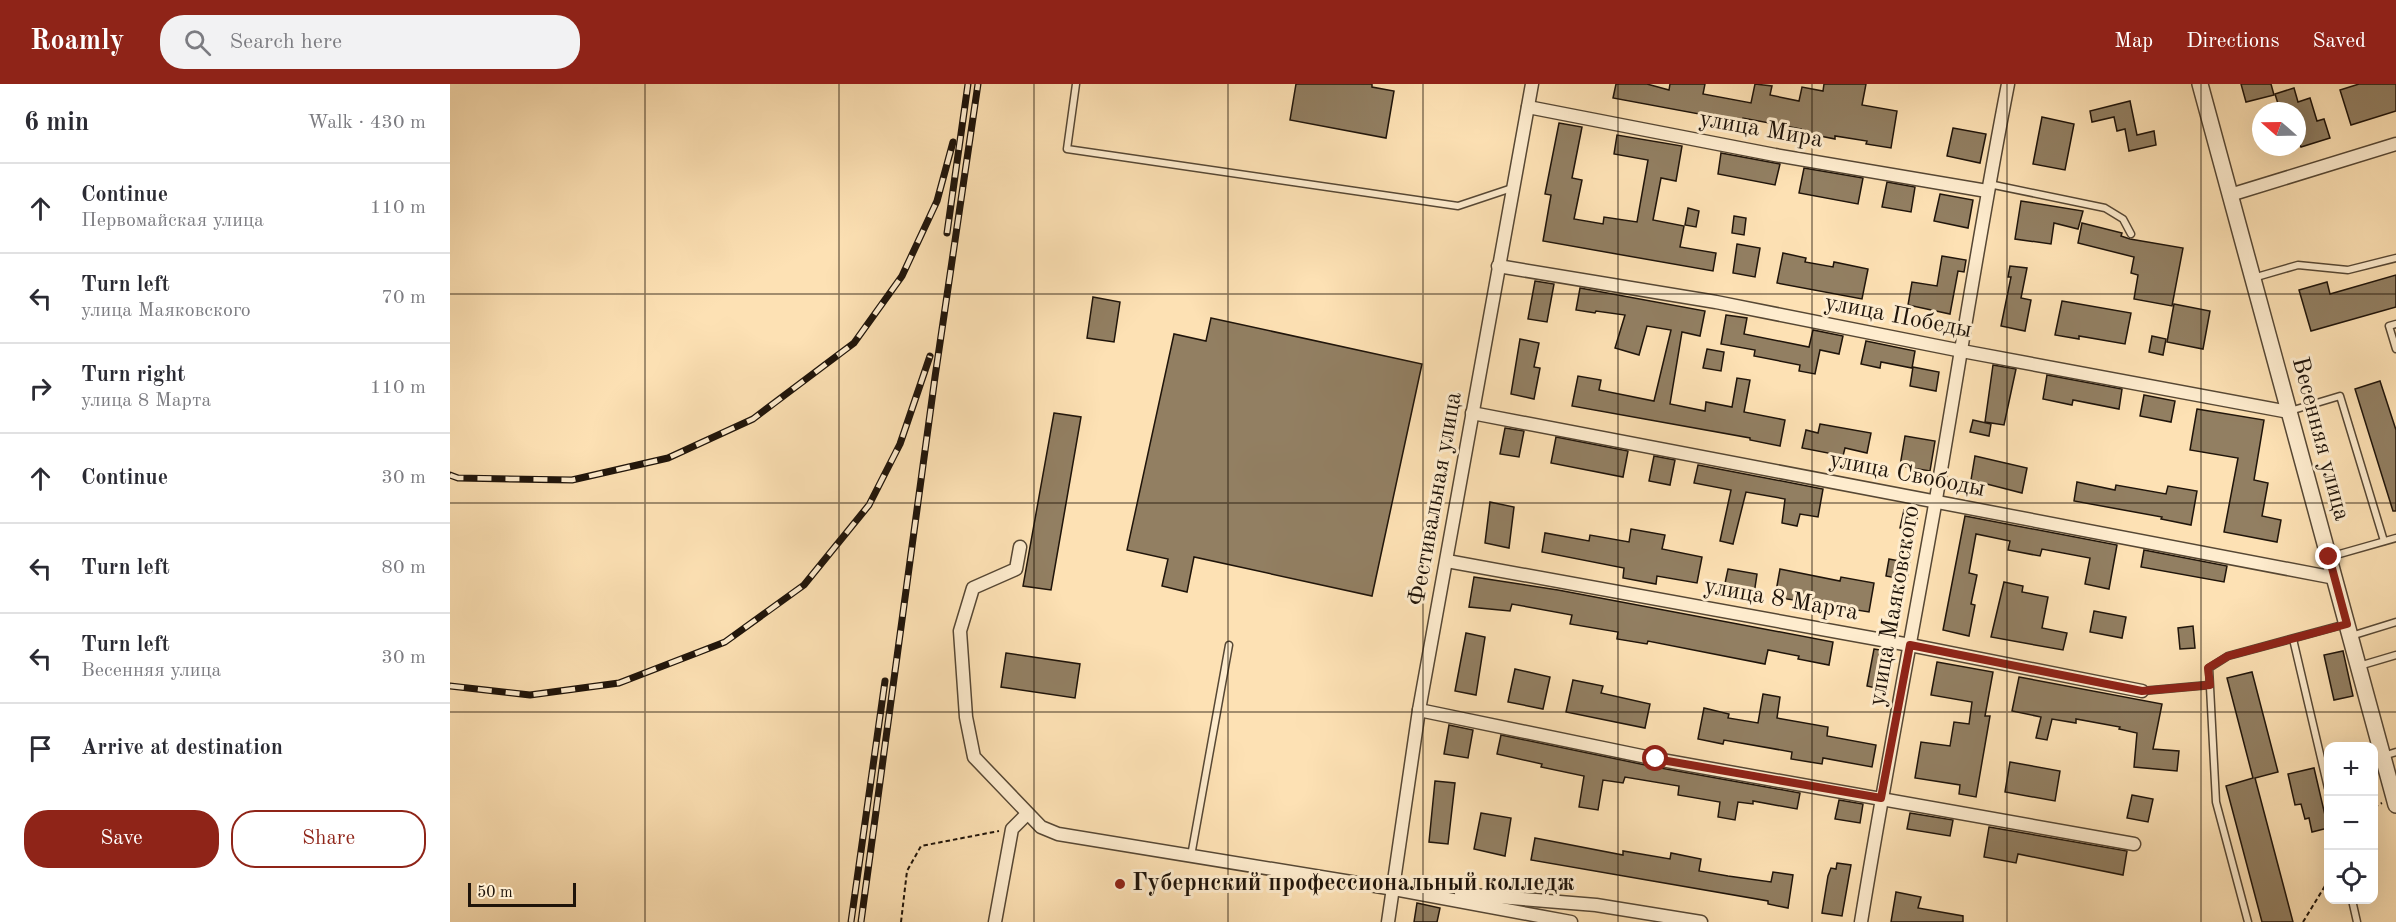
<!DOCTYPE html>
<meta charset="utf-8">
<style>
body{margin:0;font-family:"Old Standard TT",serif;background:#f2f2f3;color:#2b2b33}
.controls{position:absolute;right:18px;bottom:18px;display:grid;overflow:hidden;border-radius:12px;box-shadow:0 6px 24px #0002}
.controls button{width:54px;height:54px;display:grid;place-items:center;padding:0;border:0;border-bottom:2px solid #e1e1e2;background:#fff;color:#2b2b33;font:30px sans-serif}
.compass{position:absolute;left:1802px;top:18px;width:54px;height:54px;border-radius:50%;background:#fff;box-shadow:0 6px 24px #0002;rotate:290deg}
.scale{position:absolute;left:18px;bottom:15px;width:108px;box-sizing:border-box;padding-left:6px;border:3px solid #1f140a;border-top:0;font-size:16px;line-height:21px;white-space:nowrap;color:#1f140a;-webkit-text-stroke:4px #feecce;paint-order:stroke}
.stop{position:absolute;width:18px;height:18px;margin:-14px;border:4px solid #8f2418;border-radius:50%;background:#fff}
.stop.end{background:#8f2418;border-color:#fff;box-shadow:0 2px 6px #0008}
.list{margin:0;padding:0;list-style:none}
h2{display:flex;justify-content:space-between;align-items:center;height:78px;margin:0;padding:0 24px;font-size:26px}
h2 small{font-size:20px;font-weight:400;color:#7c7c81}
.list li{display:grid;grid-template-columns:39px 1fr auto;gap:18px;align-items:center;box-sizing:border-box;height:90px;padding:0 24px;border-top:2px solid #e1e1e2}
.list b{display:block;font-size:22px;white-space:nowrap}
.list p{margin:0;font-size:20px;white-space:nowrap;color:#7c7c81}
.list em{font-size:20px;font-style:normal;color:#7c7c81}
.actions{display:flex;gap:12px;padding:18px 24px}
.actions a{flex:1;padding:14px 0;border:2px solid #8f2418;border-radius:24px;text-align:center;font-size:21px;color:#8f2418}
.actions .main{background:#8f2418;color:#fff}
.icon{flex:none;width:33px;height:33px;fill:none;stroke:currentColor;stroke-width:2;stroke-linecap:round;stroke-linejoin:round}
.map{position:relative;flex:none;width:1946px;height:838px;overflow:hidden}
header{display:flex;align-items:center;gap:36px;box-sizing:border-box;height:84px;padding:0 30px;background:#8f2418;color:#fff}
header strong{font-size:28px}
nav{display:flex;gap:33px;margin-inline-start:auto;font-size:21px}
.search{width:420px;height:54px;background:#f2f2f3;display:flex;align-items:center;gap:15px;box-sizing:border-box;padding:0 21px;border-radius:24px;color:#7c7c81;font-size:22px}
main{display:flex}
aside{flex:1;background:#fff}
.map>svg:first-child{display:block}
.building{fill:#927f62;stroke:#1f140a;stroke-width:1.5}
.lines{fill:none;stroke-linecap:round;stroke-linejoin:round}
.service-casing{stroke:#564734;stroke-width:9}
.minor-casing{stroke:#564734;stroke-width:15}
.tertiary-casing{stroke:#564734;stroke-width:18}
.path{stroke:#1f140a;stroke-width:2;stroke-dasharray:4.5 3;stroke-linecap:butt}
.service{stroke:#feecce;stroke-width:6}
.minor{stroke:#feecce;stroke-width:12}
.tertiary{stroke:#feecce;stroke-width:15}
.rail-casing{stroke:#1f140a;stroke-width:7}
.rail{stroke:#feecce;stroke-width:4.5;stroke-dasharray:14;stroke-linecap:butt}
.route{stroke:#8f2418;stroke-width:8}
.grid{fill:none;stroke:#1f140a;stroke-width:1.5;stroke-opacity:0.55}
.poi-dot{fill:#8f2418;stroke:#feecce;stroke-width:2}
.labels{text-anchor:middle;dominant-baseline:central;stroke-width:6;stroke-linejoin:round;paint-order:stroke}
.street-label{font-size:24px;fill:#1f140a;stroke:#feecce}
.poi-label{font-size:24px;font-weight:bold;fill:#1f140a;stroke:#feecce;text-anchor:start}
</style>
<header>
<strong>Roamly</strong>
<div class="search"><svg class="icon" aria-label="search" viewBox="0 0 24 24"><circle cx="10" cy="10" r="6"/><path d="M15 15l6 6"/></svg>Search here</div>
<nav><a>Map</a><a>Directions</a><a>Saved</a></nav>
</header>
<main>
<aside>
<h2>6 min<small>Walk · 430 m</small></h2>
<ul class="list">
<li><svg class="icon" aria-label="ahead" viewBox="0 0 24 24"><path d="M12 20V5M6 11l6-6 6 6"/></svg><div><b>Continue</b><p>Первомайская улица</p></div><em>110 m</em></li>
<li><svg class="icon" aria-label="left" viewBox="0 0 24 24"><path d="M17 20v-9H6M10 6l-5 5 5 5"/></svg><div><b>Turn left</b><p>улица Маяковского</p></div><em>70 m</em></li>
<li><svg class="icon" aria-label="right" viewBox="0 0 24 24"><path d="M7 20v-9h11M14 6l5 5-5 5"/></svg><div><b>Turn right</b><p>улица 8 Марта</p></div><em>110 m</em></li>
<li><svg class="icon" aria-label="ahead" viewBox="0 0 24 24"><path d="M12 20V5M6 11l6-6 6 6"/></svg><div><b>Continue</b></div><em>30 m</em></li>
<li><svg class="icon" aria-label="left" viewBox="0 0 24 24"><path d="M17 20v-9H6M10 6l-5 5 5 5"/></svg><div><b>Turn left</b></div><em>80 m</em></li>
<li><svg class="icon" aria-label="left" viewBox="0 0 24 24"><path d="M17 20v-9H6M10 6l-5 5 5 5"/></svg><div><b>Turn left</b><p>Весенняя улица</p></div><em>30 m</em></li>
<li><svg class="icon" aria-label="arrive" viewBox="0 0 24 24"><path d="M6 21V4h12l-3 4 3 4H6"/></svg><div><b>Arrive at destination</b></div></li>
</ul>
<div class="actions"><a class="main">Save</a><a>Share</a></div>
</aside>
<div class="map">
<svg width="1946" height="838" viewBox="0 0 1946 838">
<rect width="100%" height="100%" fill="#fde1b4"/>
<filter id="stains"><feTurbulence type="fractalNoise" baseFrequency=".00333" numOctaves="4"/><feColorMatrix values="0 0 0 0 .2 0 0 0 0 .09 0 0 0 0 .02 0 0 0 .5 -.17"/></filter>
<radialGradient id="worn" r=".72"><stop offset=".6" stop-color="#630" stop-opacity="0"/><stop offset="1" stop-color="#630" stop-opacity=".3"/></radialGradient>
<g class="building">
<path d="M846 0H922V3L944 7 936 54 840 36Z"/>
<path d="M1166 0H1197L1219 6 1220 0H1255L1253 10 1301 19 1305 0 1322 2 1320 11 1349 17 1352 3 1373 7 1374 0H1416L1412 21 1447 27 1441 64 1416 60 1417 57 1385 52V55L1350 48 1351 45 1293 34 1292 38 1163 14Z"/>
<path d="M1791 0H1821L1824 11 1796 18Z"/>
<path d="M1909 0H1946V27L1901 41 1890 6Z"/>
<path d="M1844 4 1848 18 1860 14 1867 37 1874 35 1880 54 1851 63 1847 52V27H1837L1835 21 1829 23 1825 10Z"/>
<path d="M1680 17 1687 51 1704 47 1706 61 1679 67 1675 45 1667 47 1664 33 1642 38 1640 27Z"/>
<path d="M1592 33 1624 40 1615 86 1583 80Z"/>
<path d="M1109 39 1132 43 1122 94 1132 96 1124 135 1153 140 1154 133 1187 138 1198 76 1164 70 1167 51 1232 62 1226 97 1211 94 1203 136 1234 142 1230 163 1266 169 1263 187 1093 157 1101 111 1095 110Z"/>
<path d="M1503 44 1536 50 1530 79 1497 72Z"/>
<path d="M1271 69 1330 80 1325 101 1268 90Z"/>
<path d="M1354 84 1413 94 1408 120 1349 109Z"/>
<path d="M1437 98 1465 103 1461 128 1432 123Z"/>
<path d="M1490 110 1523 116 1518 144 1484 137Z"/>
<path d="M1571 117 1633 127 1628 145 1604 139 1601 160 1565 155Z"/>
<path d="M1238 124 1249 127 1246 143 1235 141Z"/>
<path d="M1284 132 1296 134 1294 151 1282 149Z"/>
<path d="M1632 139 1672 149 1671 152 1680 155 1733 164 1722 222 1684 215 1688 191 1681 189 1684 173 1628 159Z"/>
<path d="M1287 160 1310 164 1305 193 1283 189Z"/>
<path d="M1333 169 1356 174 1355 178 1383 183 1384 178 1418 185 1412 215 1327 199Z"/>
<path d="M1492 172 1516 176 1514 188 1508 187 1500 230 1458 221 1462 198 1487 202Z"/>
<path d="M1560 182 1577 184 1571 214 1581 216 1575 247 1551 242 1561 193H1558Z"/>
<path d="M1946 191V223L1861 247 1849 206 1877 198 1880 210Z"/>
<path d="M1085 197 1104 200 1097 238 1078 235Z"/>
<path d="M1130 204 1255 227 1250 252 1232 248 1220 320 1255 327 1256 318 1282 323 1287 294 1300 296 1294 328 1335 336 1330 362 1300 356V354L1122 322 1128 292 1151 296 1149 306 1204 317 1221 246 1197 242 1189 271 1165 264 1175 231 1146 227 1145 229 1126 226Z"/>
<path d="M643 213 670 218 664 258 637 254Z"/>
<path d="M1612 217 1681 229 1675 260 1629 252V255L1605 251Z"/>
<path d="M1724 220 1760 227 1753 265 1717 258Z"/>
<path d="M1276 231 1297 234 1294 250 1359 263 1363 246 1393 252 1389 270 1370 266 1365 290 1349 287 1350 281 1304 272 1305 266 1271 260Z"/>
<path d="M761 234 972 280 922 512 744 473 737 508 712 502 718 475 677 466 724 250 756 257Z"/>
<path d="M1702 252 1716 255 1713 271 1699 268Z"/>
<path d="M1070 255 1089 259 1084 283 1090 284 1084 315 1061 310Z"/>
<path d="M1416 257 1465 267 1462 284 1431 278 1430 284 1411 280Z"/>
<path d="M1257 265 1274 268 1271 287 1253 284Z"/>
<path d="M1543 281 1566 285 1554 341 1535 338Z"/>
<path d="M1463 283 1489 288 1486 307 1460 302Z"/>
<path d="M1597 291 1672 305 1669 325 1623 316 1622 321 1593 315Z"/>
<path d="M1930 297 1946 346V427H1943L1905 305Z"/>
<path d="M1694 311 1725 317 1721 338 1690 332Z"/>
<path d="M1747 325 1814 336 1804 396 1818 399 1812 432 1831 436 1827 458 1774 448 1788 374 1740 366Z"/>
<path d="M604 329 631 333 601 506 573 502Z"/>
<path d="M1523 336 1541 340 1539 352 1520 348Z"/>
<path d="M1370 340 1421 349 1417 369 1395 364 1393 372 1352 364 1356 346 1368 349Z"/>
<path d="M1055 344 1074 347 1069 373 1050 370Z"/>
<path d="M1455 352 1485 357 1480 387 1450 382Z"/>
<path d="M1106 353 1178 367 1173 393 1101 379Z"/>
<path d="M1204 372 1225 376 1220 401 1199 397Z"/>
<path d="M1525 372 1577 384 1572 409 1521 396Z"/>
<path d="M1248 381 1373 405 1368 433 1350 430 1347 442 1332 439 1335 415 1296 408 1283 460 1270 457 1281 406 1244 399Z"/>
<path d="M1627 398 1665 406 1666 401 1716 410 1718 402 1747 407 1741 441 1711 435 1712 433 1624 417Z"/>
<path d="M1040 418 1064 423 1059 464 1035 459Z"/>
<path d="M1454 426 1468 429 1465 447 1450 444Z"/>
<path d="M1515 432 1667 461 1659 505 1635 500 1640 474 1592 465 1590 472 1558 466 1560 457 1526 450 1519 489 1527 491 1521 520 1525 521 1519 552 1493 546Z"/>
<path d="M1181 445 1215 451 1212 465 1252 473 1247 499 1207 492 1206 500 1173 494 1174 484 1092 468 1095 449 1139 457 1140 451 1179 458Z"/>
<path d="M1694 466 1777 482 1774 498 1691 483Z"/>
<path d="M1439 475 1460 479 1457 496 1436 492Z"/>
<path d="M1278 485 1307 490 1304 510 1274 504Z"/>
<path d="M1330 485 1390 497 1391 493 1424 499 1419 528 1325 513Z"/>
<path d="M1024 493 1108 506 1383 558 1379 581 1348 575 1349 572 1318 566 1315 580 1198 557 1197 560 1167 555 1168 548 1120 540 1122 531 1062 520 1060 527 1019 523Z"/>
<path d="M1554 498 1573 502 1572 508 1598 513 1592 544 1617 549 1613 566 1541 553Z"/>
<path d="M1644 527 1676 533 1672 554 1640 548Z"/>
<path d="M1743 542 1745 564 1730 565 1728 544Z"/>
<path d="M1016 549 1035 553 1026 611 1005 607Z"/>
<path d="M1424 565 1442 568 1435 606 1417 602Z"/>
<path d="M1893 567 1903 612 1884 616 1874 571Z"/>
<path d="M556 569 630 580 625 614 551 603Z"/>
<path d="M1487 578 1543 588 1535 632H1540L1526 713 1509 710 1510 701 1465 694 1471 658 1500 662 1504 638 1519 640 1522 618 1481 611Z"/>
<path d="M1065 585 1100 593 1093 625 1058 618Z"/>
<path d="M1802 588 1828 688 1805 694 1843 838H1812L1776 702 1803 694 1777 594Z"/>
<path d="M1569 593 1712 620 1703 665 1729 667 1727 687 1684 683 1687 649 1669 645 1670 643 1626 635V639L1602 635 1597 656 1586 654 1591 633 1562 627Z"/>
<path d="M1123 596 1153 602 1151 609 1200 620 1195 644 1116 628Z"/>
<path d="M1313 610 1330 613 1327 634 1378 643 1377 652 1426 661 1422 683 1373 674 1372 680 1341 675 1342 668 1274 656 1273 660 1248 655 1254 624 1279 630 1278 634 1308 639Z"/>
<path d="M999 641 1023 646 1018 674 994 670Z"/>
<path d="M1051 651 1205 683 1350 709 1347 725 1303 717V720L1288 718 1285 736 1268 733 1270 718 1228 711 1229 702 1175 693 1173 699 1153 696 1148 726 1129 723 1134 692 1091 683 1092 680 1047 670Z"/>
<path d="M1560 678 1610 687 1605 717 1555 708Z"/>
<path d="M1864 684 1878 744 1862 748 1859 734 1855 735 1851 720 1845 721 1838 690Z"/>
<path d="M985 697 1005 699 998 760 979 758Z"/>
<path d="M1682 711 1703 715 1698 738 1677 734Z"/>
<path d="M1389 716 1413 720 1410 739 1385 735Z"/>
<path d="M1031 729 1061 734 1055 772 1024 765Z"/>
<path d="M1460 729 1503 736 1500 752 1457 745Z"/>
<path d="M1539 743 1677 767 1673 791 1568 770 1566 779 1534 773Z"/>
<path d="M1085 754 1173 771V767L1220 775 1221 769 1251 775 1249 787 1278 792 1321 798 1323 788 1343 791 1338 824 1318 820V817L1081 776Z"/>
<path d="M1387 779 1401 781 1392 832 1372 829 1378 792 1381 784 1386 785Z"/>
<path d="M1446 808 1471 813 1468 824 1513 832V838H1441Z"/>
<path d="M967 819 990 824 987 838H964Z"/>
</g>
<g class="lines">
<defs>
<g id="service">
<path d="M626 0 617 65 1008 122 1062 104"/>
<path d="M1539 100 1655 124 1673 135 1681 150"/>
<path d="M1803 194 1848 181 1898 186 1946 174"/>
<path d="M1946 240 1939 242 1946 265"/>
<path d="M1840 327 1890 312 1934 457"/>
<path d="M1879 473 1946 454"/>
<path d="M1901 552 1946 538"/>
<path d="M1843 555 1878 704"/>
<path d="M1909 582 1946 571"/>
<path d="M1692 607 1759 601"/>
<path d="M1933 672 1946 668"/>
<path d="M741 772 779 561"/>
<path d="M1902 816 1907 838"/>
<path d="M1798 838 1766 718 1759 584 1778 572 1896 540"/>
</g>
<g id="minor">
<path d="M1078 23 1325 71 1537 107"/>
<path d="M1780 111 1946 60"/>
<path d="M1048 182 1266 218 1512 267 1839 328"/>
<path d="M1022 329 1885 494"/>
<path d="M570 463 566 485 523 504 510 547 516 633 524 673 591 743 608 750 944 805 1121 838"/>
<path d="M997 477 1460 561 1692 607"/>
<path d="M969 626 1206 675 1684 760"/>
<path d="M1011 810 1146 821 1251 838"/>
<path d="M545 838 562 745 577 730"/>
<path d="M938 838 969 626 1082 0"/>
<path d="M1411 838C1434 696 1461 556 1486 415 1510 276 1531 138 1558 0"/>
</g>
<path id="tertiary" d="M1750 0 1946 721"/>
</defs>
<use href="#service" class="service-casing"/>
<use href="#minor" class="minor-casing"/>
<use href="#tertiary" class="tertiary-casing"/>
<g class="path">
<path d="M1924 723 1932 719"/>
<path d="M451 838 457 787 471 762 549 747"/>
<path d="M1853 838 1878 797"/>
</g>
<use href="#service" class="service"/>
<use href="#minor" class="minor"/>
<use href="#tertiary" class="tertiary"/>
<defs>
<g id="rail">
<path d="M497 149 518 0"/>
<path d="M0 391 8 394 122 396 218 374 303 335 404 259 452 192 487 117 503 58"/>
<path d="M0 602 80 611 169 599 275 558 354 501 419 421 450 360 480 272"/>
<path d="M401 838 435 597"/>
<path d="M411 838 485 293 528 0"/>
</g>
</defs>
<use href="#rail" class="rail-casing"/>
<use href="#rail" class="rail"/>
</g>
<g class="lines">
<path class="route" d="M1206 675 1431 714 1460 561 1692 607 1760 601 1758 584 1778 572 1897 540 1879 473"/>
</g>
<path class="grid" d="M195 0V838M389 0V838M584 0V838M778 0V838M973 0V838M1168 0V838M1362 0V838M1557 0V838M1751 0V838M0 210H1946M0 419H1946M0 628H1946"/>
<circle class="poi-dot" cx="670" cy="800" r="6"/>
<g class="labels">
<g class="street-label">
<text transform="translate(1311 46) rotate(10)">улица Мира</text>
<text transform="translate(1448 233) rotate(11)">улица Победы</text>
<text transform="translate(1870 355) rotate(75)">Весенняя улица</text>
<text transform="translate(1457 391) rotate(11)">улица Свободы</text>
<text transform="translate(986 415) rotate(-80)">Фестивальная улица</text>
<text transform="translate(1331 516) rotate(10)">улица 8 Марта</text>
<text transform="translate(1445 522) rotate(-80)">улица Маяковского</text>
</g>
<g class="poi-label">
<text x="682" y="800">Губернский профессиональный колледж</text>
</g>
</g>
<rect width="100%" height="100%" filter="url(#stains)"/>
<rect width="100%" height="100%" fill="url(#worn)"/>
</svg>
<div class="controls">
<button>+</button>
<button>−</button>
<button><svg class="icon" aria-label="locate" viewBox="0 0 24 24"><circle cx="12" cy="12" r="6"/><path d="M12 2v4M12 18v4M2 12h4M18 12h4"/></svg></button>
</div>
<svg class="compass" viewBox="-18 -18 36 36"><path d="M0-13l5 13h-10z" fill="#e53935"/><path d="M0 13l5-13h-10z" fill="#7c7c81"/></svg>
<div class="scale">50 m</div>
<div class="stop" style="left:1206px;top:675px"></div>
<div class="stop end" style="left:1879px;top:473px"></div>
</div>
</main>
